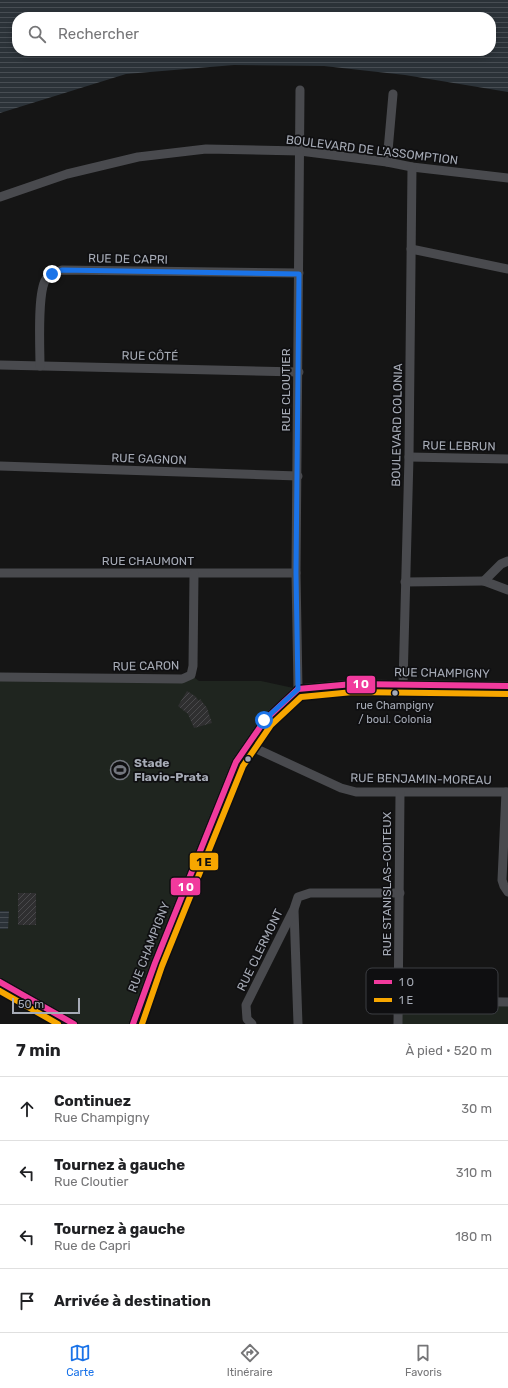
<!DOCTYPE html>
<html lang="fr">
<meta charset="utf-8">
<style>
body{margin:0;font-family:Rubik,sans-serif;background:#f6f6f6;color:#202124}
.scale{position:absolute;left:12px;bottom:10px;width:68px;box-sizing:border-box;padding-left:4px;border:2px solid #a6abb6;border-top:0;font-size:11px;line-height:14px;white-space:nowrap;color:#a6abb6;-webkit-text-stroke:3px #0f0f11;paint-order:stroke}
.stop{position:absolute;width:12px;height:12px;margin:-9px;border:3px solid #1a73e8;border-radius:50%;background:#fff}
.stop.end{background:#1a73e8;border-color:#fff;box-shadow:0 1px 4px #0008}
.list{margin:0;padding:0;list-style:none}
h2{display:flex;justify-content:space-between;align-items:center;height:52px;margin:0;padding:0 16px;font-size:17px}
h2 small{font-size:13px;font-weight:400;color:#757577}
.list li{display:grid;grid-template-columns:26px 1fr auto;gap:12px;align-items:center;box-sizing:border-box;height:64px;padding:0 16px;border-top:1px solid #e0e0e0}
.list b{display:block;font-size:15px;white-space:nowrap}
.list p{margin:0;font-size:13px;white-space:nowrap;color:#757577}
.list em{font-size:13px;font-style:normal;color:#757577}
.icon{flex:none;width:22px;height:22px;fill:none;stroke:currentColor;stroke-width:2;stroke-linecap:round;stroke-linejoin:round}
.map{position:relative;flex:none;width:508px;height:1024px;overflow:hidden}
.search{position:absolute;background:#fff;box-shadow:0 2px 6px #0003;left:12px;right:12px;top:12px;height:44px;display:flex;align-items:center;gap:10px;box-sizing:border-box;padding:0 14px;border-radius:16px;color:#757577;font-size:15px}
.sheet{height:308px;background:#fff}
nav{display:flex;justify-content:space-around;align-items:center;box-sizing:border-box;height:56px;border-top:1px solid #e0e0e0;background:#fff;font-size:11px;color:#757577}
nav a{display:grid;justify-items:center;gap:2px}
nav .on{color:#1a73e8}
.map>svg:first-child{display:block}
.park{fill:#1f251f}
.water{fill:url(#water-rules);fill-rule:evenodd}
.building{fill:url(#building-hatch)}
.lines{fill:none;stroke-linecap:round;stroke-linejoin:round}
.minor{stroke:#494a4e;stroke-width:9}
.bus-1-casing{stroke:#0f0f11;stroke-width:9}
.bus-2-casing{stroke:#0f0f11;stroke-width:9}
.bus-1{stroke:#f13a9d;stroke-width:6}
.bus-2{stroke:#f7a600;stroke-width:6}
.route{stroke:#1a73e8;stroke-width:5}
.bus-dot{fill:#a6abb6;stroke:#0f0f11;stroke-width:1.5}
.labels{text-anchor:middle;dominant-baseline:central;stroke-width:3.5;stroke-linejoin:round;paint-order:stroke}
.bus-label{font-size:11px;fill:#a6abb6;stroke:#0f0f11}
.street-label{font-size:12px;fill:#a6abb6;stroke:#0f0f11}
.poi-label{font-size:12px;font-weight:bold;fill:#a6abb6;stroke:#0f0f11;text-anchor:start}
.key{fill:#0f0f11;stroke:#3c3e43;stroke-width:1}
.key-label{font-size:11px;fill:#a6abb6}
.line-badge{stroke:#0f0f11;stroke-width:1.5}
.badge-label{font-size:11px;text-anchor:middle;font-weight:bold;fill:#fff}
.pale-badge-label{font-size:11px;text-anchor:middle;font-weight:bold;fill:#111}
</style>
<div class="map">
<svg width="508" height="1024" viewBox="0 0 508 1024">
<defs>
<pattern id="water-rules" width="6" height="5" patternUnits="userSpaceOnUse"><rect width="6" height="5" fill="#2b3238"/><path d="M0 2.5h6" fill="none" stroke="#474d53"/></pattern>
<pattern id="building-hatch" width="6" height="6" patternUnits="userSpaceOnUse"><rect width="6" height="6" fill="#2f2f30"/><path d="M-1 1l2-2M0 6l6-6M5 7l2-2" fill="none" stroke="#4a4a4c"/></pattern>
</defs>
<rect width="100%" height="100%" fill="#151515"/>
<g class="park">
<path d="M191 675 199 681H261L298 689 248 745 134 1024H74L0 982V677Z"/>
<path d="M399 1001 508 1002V1024H399Z"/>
</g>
<g class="water">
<path d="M0 0H508V92L405 75 324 66 234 65 126 74 0 113ZM17 17H491V51H17Z"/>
<path d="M0 911H9L8 929H0Z"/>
</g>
<g class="building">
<path d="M187 691 195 696 199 701 200 699 207 708 212 723 194 728 188 714 178 706Z"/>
<rect x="18" y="893" width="18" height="32"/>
</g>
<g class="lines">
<g class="minor">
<path d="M387 162 393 94"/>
<path d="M0 197 67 174 138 157 206 149 300 151 387 162 412 167 508 178"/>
<path d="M411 249 508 269"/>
<path d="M0 365 299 372"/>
<path d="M40 366C40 347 37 292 46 279 50 274 56 272 62 270L299 273"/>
<path d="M409 457 508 459"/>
<path d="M0 466 298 476"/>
<path d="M508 561 501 564 484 581 508 590"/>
<path d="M0 573H296"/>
<path d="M405 582 484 581"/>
<path d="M0 677 182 679 191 675 193 666 194 574"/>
<path d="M403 684 409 457 412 167"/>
<path d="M298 689 296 573 300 90"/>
<path d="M248 745 341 788 356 792H508"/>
<path d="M506 792 502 880 504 886 508 892"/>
<path d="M294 910 298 1024"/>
<path d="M0 982 74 1024"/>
<path d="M399 1001 508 1002"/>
<path d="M133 1024 155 963 236 762 265 720 298 689 353 684 508 686"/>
<path d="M252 1024 247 1019 246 1005 294 909 298 897 310 893H400"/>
<path d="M398 1024 400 793"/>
</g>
<defs>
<g id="bus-1">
<path d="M0 982 74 1024"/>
<path d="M133 1024 155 963 236 762 265 720 298 689 353 684 508 686"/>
</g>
<g id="bus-2">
<path d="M0 991 58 1024"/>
<path d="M142 1024 162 966 243 766 271 725 301 697 353 692 508 694"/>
</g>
</defs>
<use href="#bus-1" class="bus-1-casing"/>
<use href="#bus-2" class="bus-2-casing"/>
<use href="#bus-1" class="bus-1"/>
<use href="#bus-2" class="bus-2"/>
</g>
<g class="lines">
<path class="route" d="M52 274 62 270 299 274 296 573 298 689 264 720"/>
</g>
<defs>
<symbol id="stadium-ring" viewBox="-11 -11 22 22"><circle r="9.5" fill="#0f0f11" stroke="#73767e" stroke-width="1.5"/><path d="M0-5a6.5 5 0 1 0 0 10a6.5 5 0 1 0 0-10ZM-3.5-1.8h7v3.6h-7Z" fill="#73767e"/></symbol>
</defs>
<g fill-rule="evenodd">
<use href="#stadium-ring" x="109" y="759" width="22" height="22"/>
</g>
<g class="bus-dot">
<circle cx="395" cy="693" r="3.5"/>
<circle cx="248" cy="759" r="3.5"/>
</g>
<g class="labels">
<g class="bus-label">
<text x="395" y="705">rue Champigny<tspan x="395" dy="14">/ boul. Colonia</tspan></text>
</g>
<g class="street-label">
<text transform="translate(372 150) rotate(7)">BOULEVARD DE L'ASSOMPTION</text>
<text transform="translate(128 259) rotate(1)">RUE DE CAPRI</text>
<text transform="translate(150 356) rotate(1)">RUE CÔTÉ</text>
<text transform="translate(286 390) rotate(-90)">RUE CLOUTIER</text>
<text transform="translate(397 425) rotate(-89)">BOULEVARD COLONIA</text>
<text transform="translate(459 446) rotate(1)">RUE LEBRUN</text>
<text transform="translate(149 459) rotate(2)">RUE GAGNON</text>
<text x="148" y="561">RUE CHAUMONT</text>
<text transform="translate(146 666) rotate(-1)">RUE CARON</text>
<text transform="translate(442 673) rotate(1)">RUE CHAMPIGNY</text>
<text transform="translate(421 779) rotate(1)">RUE BENJAMIN-MOREAU</text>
<text transform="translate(387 884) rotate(-90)">RUE STANISLAS-COITEUX</text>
<text transform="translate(149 947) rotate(-69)">RUE CHAMPIGNY</text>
<text transform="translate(260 950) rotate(-64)">RUE CLERMONT</text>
</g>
<g class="poi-label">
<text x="134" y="763">Stade<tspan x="134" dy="14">Flavio-Prata</tspan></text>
</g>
</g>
<rect x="366" y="968" width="132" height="46" rx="6" class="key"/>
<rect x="374" y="980" width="18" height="4" fill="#f13a9d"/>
<rect x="374" y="998" width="18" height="4" fill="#f7a600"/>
<g class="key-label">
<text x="399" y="986">1 O</text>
<text x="399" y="1004">1 E</text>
</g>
<g class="line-badge">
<rect x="346" y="675" width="30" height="19" rx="4" fill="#f13a9d"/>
<rect x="189" y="852" width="30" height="19" rx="4" fill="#f7a600"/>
<rect x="170" y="877" width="31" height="19" rx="4" fill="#f13a9d"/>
</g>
<g class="badge-label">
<text x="361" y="688">1 O</text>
<text x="186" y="891">1 O</text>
</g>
<g class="pale-badge-label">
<text x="204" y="866">1 E</text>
</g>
</svg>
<div class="scale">50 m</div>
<div class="stop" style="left:264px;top:720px"></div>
<div class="stop end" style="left:52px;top:274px"></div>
<div class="search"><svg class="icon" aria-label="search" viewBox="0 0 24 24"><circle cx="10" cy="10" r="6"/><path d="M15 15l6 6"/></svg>Rechercher</div>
</div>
<section class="sheet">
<h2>7 min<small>À pied · 520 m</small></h2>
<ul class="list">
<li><svg class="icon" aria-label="ahead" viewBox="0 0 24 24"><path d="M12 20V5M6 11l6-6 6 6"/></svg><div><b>Continuez</b><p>Rue Champigny</p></div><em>30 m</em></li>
<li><svg class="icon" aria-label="left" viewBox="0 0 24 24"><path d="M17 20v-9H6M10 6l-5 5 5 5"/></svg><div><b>Tournez à gauche</b><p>Rue Cloutier</p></div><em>310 m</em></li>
<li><svg class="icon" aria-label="left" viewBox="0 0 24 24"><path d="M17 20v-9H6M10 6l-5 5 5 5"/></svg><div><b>Tournez à gauche</b><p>Rue de Capri</p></div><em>180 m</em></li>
<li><svg class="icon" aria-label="arrive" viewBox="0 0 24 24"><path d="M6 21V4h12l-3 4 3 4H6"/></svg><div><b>Arrivée à destination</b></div></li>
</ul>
</section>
<nav>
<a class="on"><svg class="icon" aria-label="map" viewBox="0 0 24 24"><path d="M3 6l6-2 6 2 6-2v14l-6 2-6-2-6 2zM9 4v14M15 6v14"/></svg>Carte</a>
<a><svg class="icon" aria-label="directions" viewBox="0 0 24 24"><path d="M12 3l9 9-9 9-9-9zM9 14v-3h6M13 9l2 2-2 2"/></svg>Itinéraire</a>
<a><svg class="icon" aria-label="saved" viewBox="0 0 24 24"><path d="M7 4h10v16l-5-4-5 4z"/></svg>Favoris</a>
</nav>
